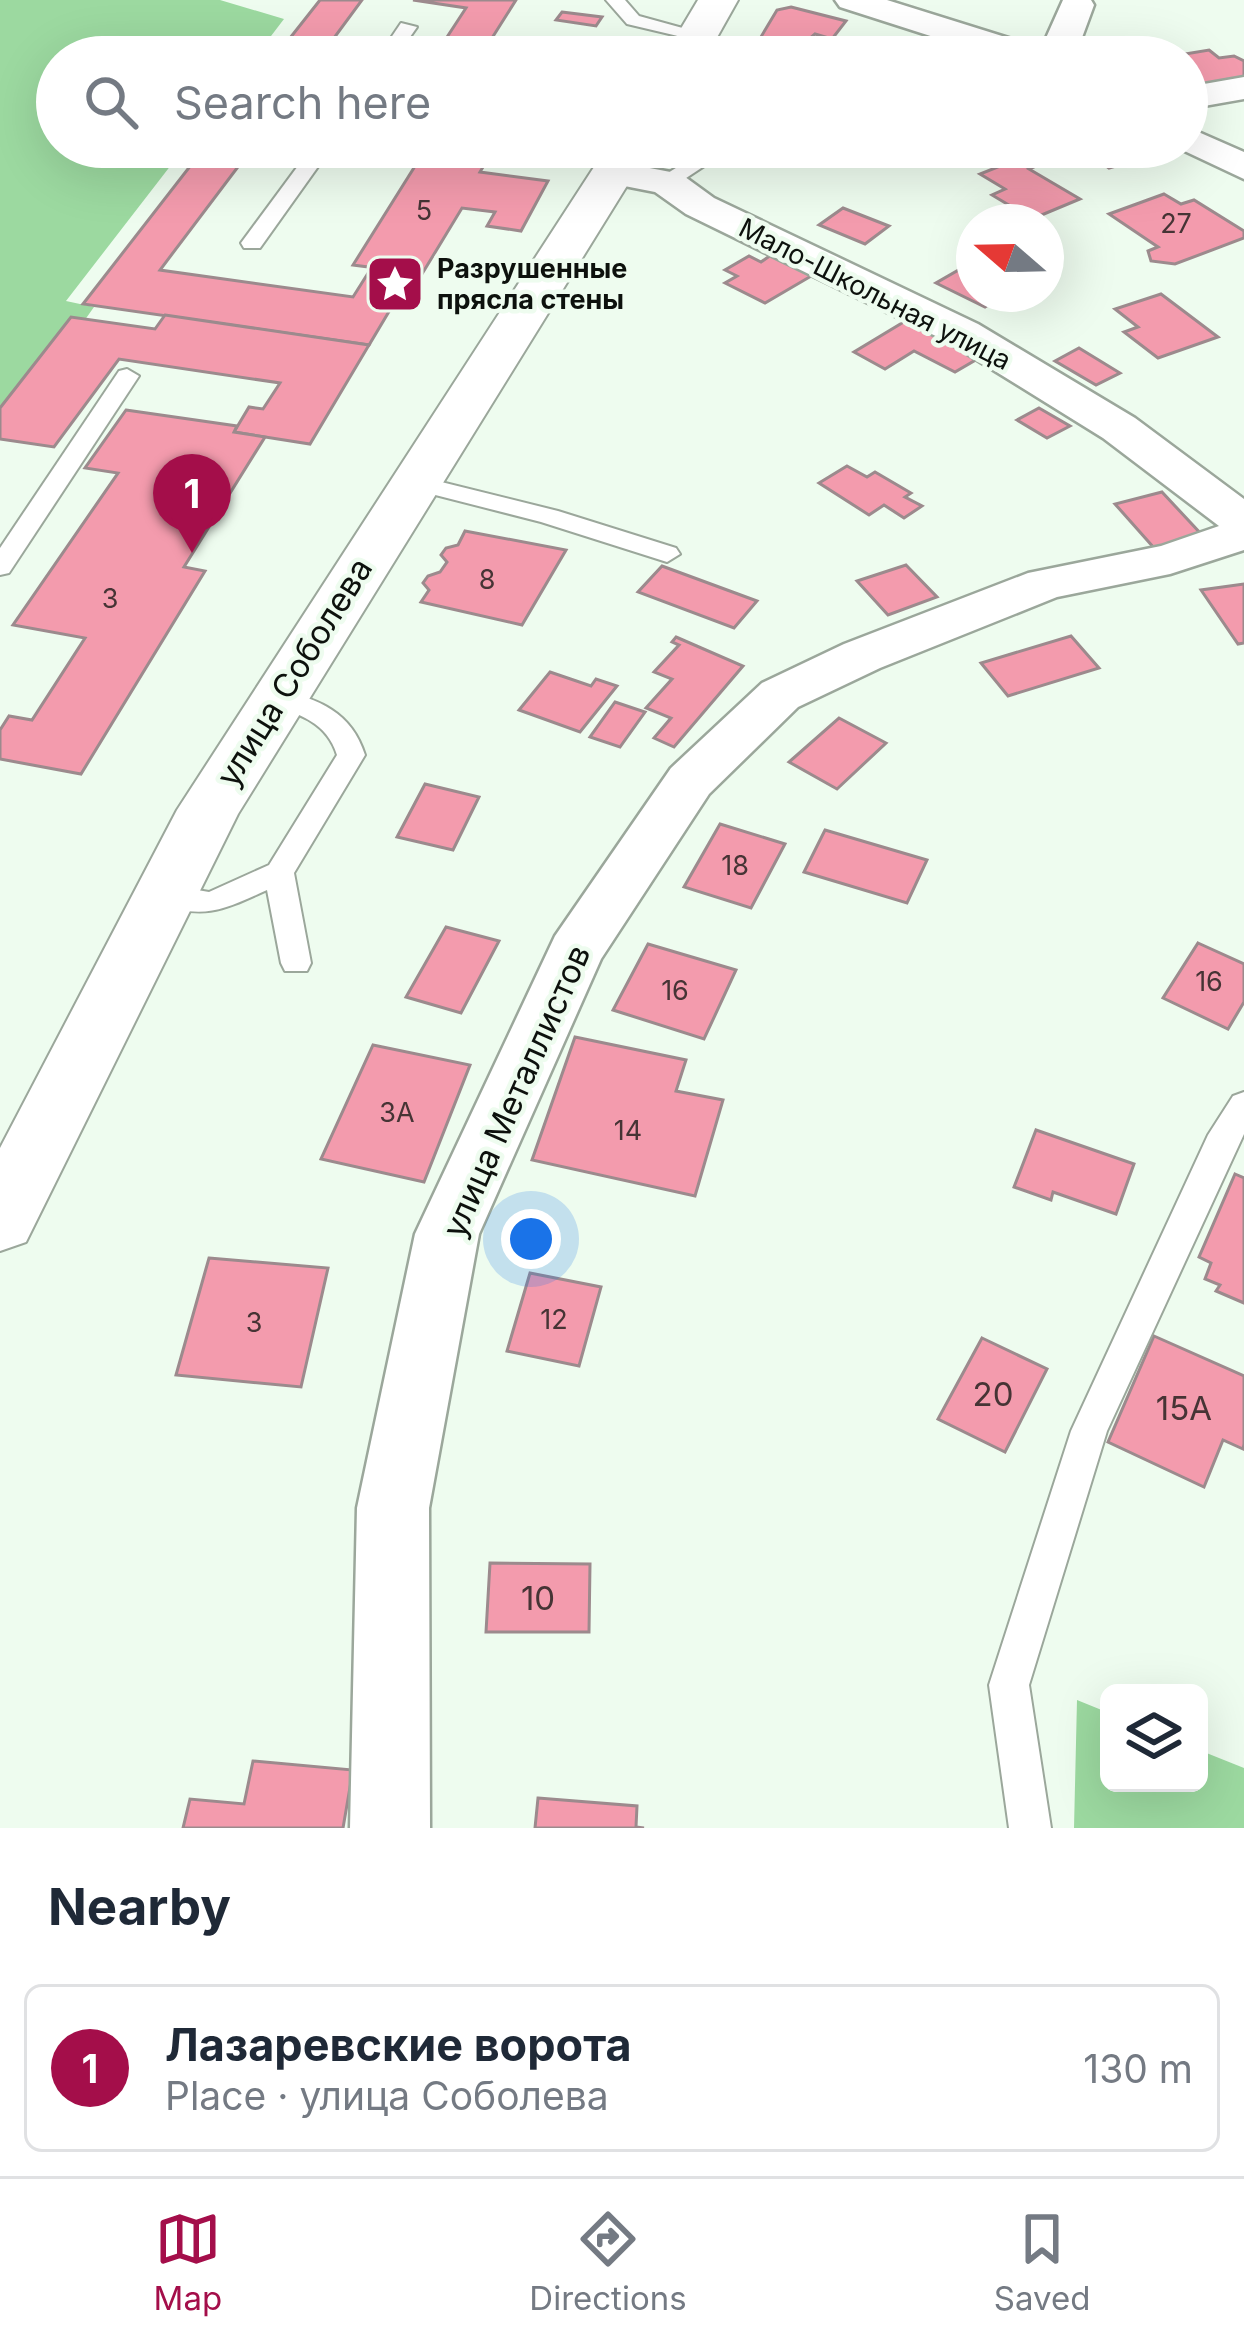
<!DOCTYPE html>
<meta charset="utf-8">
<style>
body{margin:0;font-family:Inter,sans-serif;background:#f6f6f7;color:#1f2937}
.controls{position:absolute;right:36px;bottom:36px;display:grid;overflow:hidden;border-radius:18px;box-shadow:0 12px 48px #0002}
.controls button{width:108px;height:108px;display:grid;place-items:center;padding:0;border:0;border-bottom:3px solid #e0e1e3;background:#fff;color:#1f2937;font:60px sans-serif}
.compass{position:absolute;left:956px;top:204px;width:108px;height:108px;border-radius:50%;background:#fff;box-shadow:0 12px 48px #0002;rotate:290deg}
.you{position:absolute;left:531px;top:1239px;width:42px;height:42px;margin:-30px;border:9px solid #fff;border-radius:50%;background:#1a73e8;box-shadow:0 0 0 18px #1a73e833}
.badge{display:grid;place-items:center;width:78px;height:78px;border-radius:50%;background:#a40e4a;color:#fff;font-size:39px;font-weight:700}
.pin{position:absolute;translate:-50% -99px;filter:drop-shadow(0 3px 6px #0008)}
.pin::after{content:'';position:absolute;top:63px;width:42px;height:36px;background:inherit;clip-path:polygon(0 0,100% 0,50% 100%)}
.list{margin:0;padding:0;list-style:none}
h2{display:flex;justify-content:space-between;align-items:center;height:156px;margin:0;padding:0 48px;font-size:51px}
h2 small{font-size:39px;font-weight:400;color:#747a83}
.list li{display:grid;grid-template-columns:78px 1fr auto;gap:36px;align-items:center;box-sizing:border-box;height:168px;margin:0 24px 24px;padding:0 24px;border:3px solid #e0e1e3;border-radius:18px}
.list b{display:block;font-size:45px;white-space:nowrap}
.list p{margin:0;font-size:39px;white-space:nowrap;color:#747a83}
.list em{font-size:39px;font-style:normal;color:#747a83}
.icon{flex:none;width:66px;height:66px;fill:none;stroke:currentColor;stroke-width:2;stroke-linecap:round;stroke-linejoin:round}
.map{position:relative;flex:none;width:1244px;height:1828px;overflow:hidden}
.search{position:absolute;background:#fff;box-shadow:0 12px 48px #0002;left:36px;right:36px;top:36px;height:132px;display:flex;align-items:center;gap:30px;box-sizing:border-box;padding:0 42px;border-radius:66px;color:#747a83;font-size:45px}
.sheet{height:348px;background:#fff}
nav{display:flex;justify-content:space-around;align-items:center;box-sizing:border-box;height:168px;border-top:3px solid #e0e1e3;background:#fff;font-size:33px;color:#747a83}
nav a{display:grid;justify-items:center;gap:6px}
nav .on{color:#a40e4a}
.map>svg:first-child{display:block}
.green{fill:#9cd9a0}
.building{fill:#f39bad;stroke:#9c8a8d;stroke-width:3}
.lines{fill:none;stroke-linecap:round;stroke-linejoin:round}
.lane-casing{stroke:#9ba79b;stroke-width:4}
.street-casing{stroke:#9ba79b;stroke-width:5}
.secondary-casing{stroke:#9ba79b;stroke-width:4}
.lane{fill:#fff;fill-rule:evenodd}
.street{fill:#fff;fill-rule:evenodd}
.secondary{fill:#fff;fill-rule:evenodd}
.labels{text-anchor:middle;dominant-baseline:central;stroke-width:9;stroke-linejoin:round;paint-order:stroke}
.number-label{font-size:27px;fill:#463435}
.far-poi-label{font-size:27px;font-weight:bold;fill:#0d110d;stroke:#eefcef;text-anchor:start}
.far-street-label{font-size:27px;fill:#0d110d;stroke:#eefcef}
.street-label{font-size:33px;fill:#0d110d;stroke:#eefcef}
.near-number-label{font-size:33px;fill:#463435}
</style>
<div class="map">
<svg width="1244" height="1828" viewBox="0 0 1244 1828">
<rect width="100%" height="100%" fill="#eefcef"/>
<g class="green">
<path d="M0 0H220L284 19 255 57H57V147H185L66 301 94 307 0 440Z"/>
<path d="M1077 1700 1109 1713V1783H1199V1750L1244 1768V1828H1074Z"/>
</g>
<g class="building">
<path d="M320 0H362L320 57H275Z"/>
<path d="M413 0H516L480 57H434L466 8Z"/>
<path d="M791 7 846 21 832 39 815 34 808 40 799 38 782 54 799 57H749L777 10Z"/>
<path d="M562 12 602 17 596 26 556 20Z"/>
<path d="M570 38 595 42 584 57H564L558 53Z"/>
<path d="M1209 50 1219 58 1234 56 1244 61V81L1202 88 1187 74V57H1167Z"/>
<path d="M205 147H253L160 270 353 297 372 267 412 273 369 345 83 304Z"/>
<path d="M427 147H495L480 172 548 181 521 231 487 226 495 212 462 208 422 274 353 265Z"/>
<path d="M1080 147H1131L1146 157 1109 168Z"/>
<path d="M1028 155 1043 163 1029 169 1080 199 1032 219 992 195 1005 189 980 174Z"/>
<path d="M1164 194 1181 204 1194 200 1244 231V238L1175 264 1151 261 1148 251 1158 247 1109 214Z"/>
<path d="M843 208 889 226 865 244 819 225Z"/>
<path d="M771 255 813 275 765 303 725 283 737 276 725 270 749 256 761 262Z"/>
<path d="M962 268 974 274V294H1006L985 307 936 283Z"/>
<path d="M1161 294 1218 337 1158 358 1124 332 1138 327 1115 309Z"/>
<path d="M165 315 369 345 310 444 234 432 249 407 263 409 280 383 119 359 54 447 0 439V408L71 317 155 329Z"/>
<path d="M907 320 979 358 955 372 914 351 885 369 854 352Z"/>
<path d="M1079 348 1120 373 1096 385 1055 361Z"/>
<path d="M1039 408 1070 426 1047 438 1017 420Z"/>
<path d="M126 410 237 426 234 432 265 437 184 567 205 571 81 774 0 759V730L9 716 32 720 85 638 13 625 118 473 85 468Z"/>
<path d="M847 466 867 477 875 472 911 493 905 497 922 506 904 518 884 505 869 515 819 483Z"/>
<path d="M1162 492 1203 536 1155 549 1115 504Z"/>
<path d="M465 531 566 550 522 625 421 602 429 590 423 583 428 576 440 572 447 562 441 555 446 548 458 545Z"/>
<path d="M906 565 937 597 888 615 857 581Z"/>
<path d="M662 566 757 601 734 628 638 592Z"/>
<path d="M1244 584V643L1238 644 1201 590Z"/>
<path d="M1071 636 1099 668 1008 696 981 663Z"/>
<path d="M676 637 743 666 674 747 654 738 671 718 646 708 672 679 654 672 679 645 672 642Z"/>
<path d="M550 672 591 686 596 679 617 686 580 732 519 710Z"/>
<path d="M615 702 645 712 620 747 590 737Z"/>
<path d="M839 718 886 743 837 789 789 762Z"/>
<path d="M425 784 479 797 453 850 397 837Z"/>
<path d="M720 824 785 844 751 908 684 887Z"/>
<path d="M825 830 927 860 907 903 804 872Z"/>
<path d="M446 927 499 941 461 1013 406 997Z"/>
<path d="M1198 943 1244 964V1002L1228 1029 1163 998Z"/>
<path d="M648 944 736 970 704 1039 613 1010Z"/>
<path d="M575 1037 686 1060 676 1091 723 1100 695 1196 532 1160Z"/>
<path d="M373 1045 470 1065 424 1182 321 1159Z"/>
<path d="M1036 1130 1134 1164 1116 1214 1053 1192 1051 1200 1014 1187Z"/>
<path d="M1235 1174 1244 1178V1303L1216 1291 1220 1285 1205 1279 1211 1263 1199 1257Z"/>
<path d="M209 1258 328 1268 301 1387 176 1375Z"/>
<path d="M530 1273 601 1287 579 1366 507 1351Z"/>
<path d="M1154 1336 1244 1376V1444L1243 1449 1223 1440 1204 1487 1108 1442Z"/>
<path d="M982 1338 1047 1369 1005 1452 938 1419Z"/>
<path d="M490 1563 590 1564 589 1632H486Z"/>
<path d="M253 1761 353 1770 343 1828H183L190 1799 244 1804Z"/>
<path d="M538 1798 637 1806 636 1827 644 1828H535Z"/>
</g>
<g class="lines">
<defs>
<g id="lane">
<path d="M606 0H625L639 16 708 35 699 41 627 24Z"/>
<path d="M401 23 417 27 396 57H378Z"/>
<path d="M312 147H332L260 248H244L241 243Z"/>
<path d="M709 147H733L674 186H660V178Z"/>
<path d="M127 369 139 376 9 573 0 575V548L119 371Z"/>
<path d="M413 475 558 511 676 548 680 554 667 562 541 522 404 487 401 482Z"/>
<path d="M278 689C319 700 351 711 365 755L294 873 311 963 307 971H285L281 963 267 890C219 912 205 919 151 903L147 895 151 887 162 884 209 892 269 865 337 755C327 722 299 714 268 704L264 698Z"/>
<path d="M1244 1092V1134L1107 1431 1029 1685 1051 1828H1009L989 1685 1071 1431 1208 1135 1233 1096Z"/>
</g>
<g id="street">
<path d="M835 0H887L1034 46 1046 38 1063 0H1091L1094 5 1080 43 1065 57H996L840 7Z"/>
<path d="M1244 77V99L1187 109V87Z"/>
<path d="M1187 127 1244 152V179L1176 147H1187Z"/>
<path d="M613 161 681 174 714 198 978 324 1135 418 1244 499V550L1170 574 1057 597 880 668 798 707 709 794 601 959 479 1234 429 1508 430 1828H350L357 1508 415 1234 555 936 671 768 762 683 844 644 1028 573 1161 546 1219 526 1103 438 948 342 686 214 655 192 599 181 594 173 599 165Z"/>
</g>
<g id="secondary">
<path d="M698 0H738L706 57H664Z"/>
<path d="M607 147H651L238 814 26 1242 0 1251V1148L177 810Z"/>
</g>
</defs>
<use href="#lane" class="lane-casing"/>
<use href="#street" class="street-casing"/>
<use href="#secondary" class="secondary-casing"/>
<use href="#lane" class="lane"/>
<use href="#street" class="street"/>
<use href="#secondary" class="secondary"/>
</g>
<defs>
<symbol id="sight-square" viewBox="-11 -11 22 22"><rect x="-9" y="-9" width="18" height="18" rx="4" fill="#a40e4a" stroke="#eefcef"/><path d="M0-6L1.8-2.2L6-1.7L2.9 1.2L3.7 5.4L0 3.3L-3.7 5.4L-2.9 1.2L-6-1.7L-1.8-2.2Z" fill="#fff"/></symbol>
</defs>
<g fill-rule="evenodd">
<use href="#sight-square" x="362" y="251" width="66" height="66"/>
</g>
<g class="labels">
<g class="number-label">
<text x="424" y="210">5</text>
<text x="1176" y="223">27</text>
<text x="487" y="579">8</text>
<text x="110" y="598">3</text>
<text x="735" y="865">18</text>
<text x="1209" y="981">16</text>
<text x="675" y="990">16</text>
<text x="397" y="1112">3А</text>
<text x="628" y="1130">14</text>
<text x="554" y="1319">12</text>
<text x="254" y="1322">3</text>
</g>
<g class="far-poi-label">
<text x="437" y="268">Разрушенные<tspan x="437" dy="31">прясла стены</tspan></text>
</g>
<g class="far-street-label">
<text transform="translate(875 294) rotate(27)">Мало-Школьная улица</text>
</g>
<g class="street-label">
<text transform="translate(294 672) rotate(-58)">улица Соболева</text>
<text transform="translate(516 1091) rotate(-66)">улица Металлистов</text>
</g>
<g class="near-number-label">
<text x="993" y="1394">20</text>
<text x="1184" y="1408">15А</text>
<text x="538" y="1598">10</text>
</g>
</g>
</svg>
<div class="controls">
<button><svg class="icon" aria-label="layers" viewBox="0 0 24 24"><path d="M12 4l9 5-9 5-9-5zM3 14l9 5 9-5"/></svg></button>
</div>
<svg class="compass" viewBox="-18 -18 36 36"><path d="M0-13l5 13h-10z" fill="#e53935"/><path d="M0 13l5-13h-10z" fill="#747a83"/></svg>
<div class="you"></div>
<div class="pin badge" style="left:192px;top:553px">1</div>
<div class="search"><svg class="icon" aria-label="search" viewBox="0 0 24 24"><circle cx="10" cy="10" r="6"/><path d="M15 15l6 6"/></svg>Search here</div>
</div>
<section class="sheet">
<h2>Nearby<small></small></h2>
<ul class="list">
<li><span class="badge">1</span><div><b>Лазаревские ворота</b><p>Place · улица Соболева</p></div><em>130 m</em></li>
</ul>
</section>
<nav>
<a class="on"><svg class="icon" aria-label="map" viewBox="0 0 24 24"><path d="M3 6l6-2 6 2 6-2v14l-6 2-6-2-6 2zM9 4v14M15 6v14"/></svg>Map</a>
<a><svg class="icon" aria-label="directions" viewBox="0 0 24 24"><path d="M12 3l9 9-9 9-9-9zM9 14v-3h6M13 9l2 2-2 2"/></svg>Directions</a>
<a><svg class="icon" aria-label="saved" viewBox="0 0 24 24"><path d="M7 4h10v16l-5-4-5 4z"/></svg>Saved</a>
</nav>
